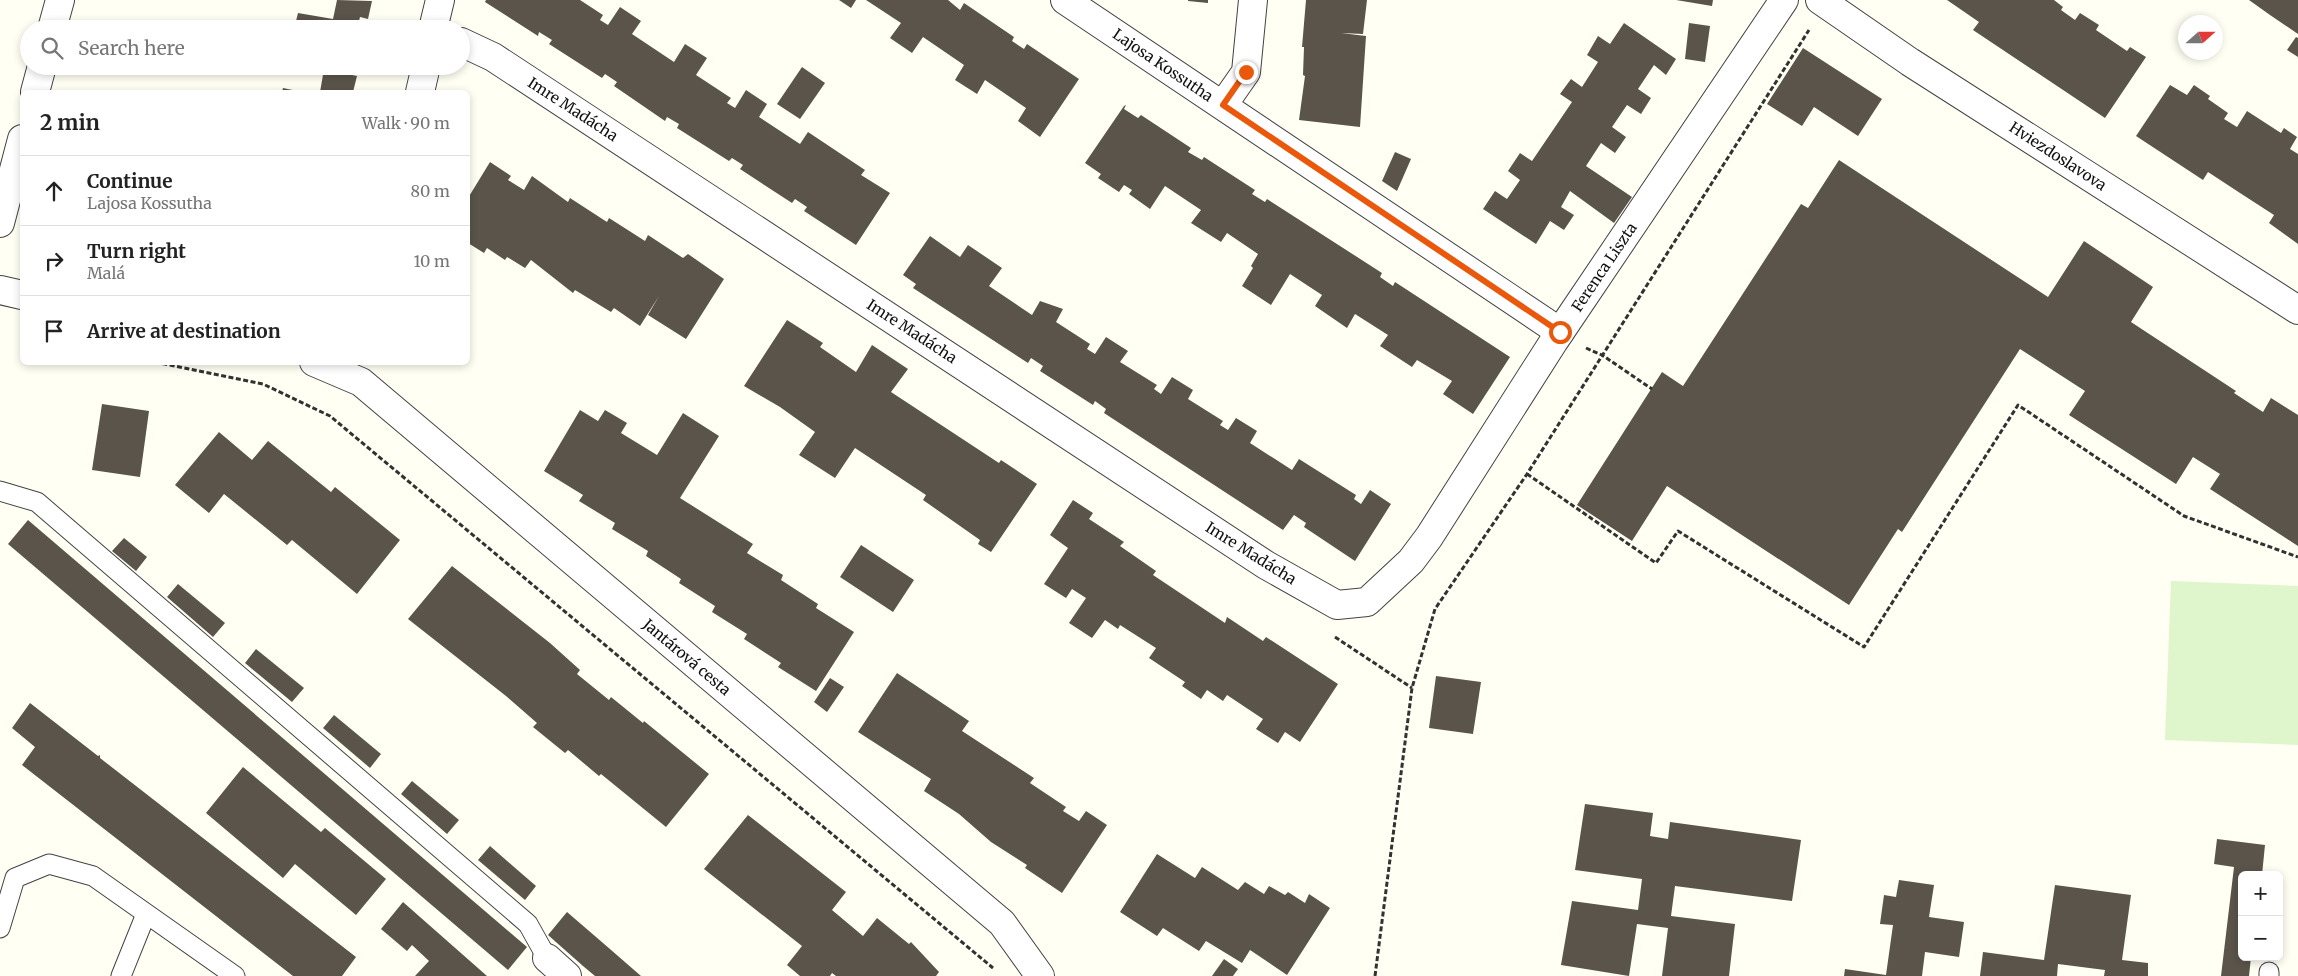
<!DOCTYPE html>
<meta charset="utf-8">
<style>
body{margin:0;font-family:Merriweather,serif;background:#f2f2f2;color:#222}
.controls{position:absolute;right:15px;bottom:15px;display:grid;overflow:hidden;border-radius:8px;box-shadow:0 2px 8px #0003}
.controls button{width:45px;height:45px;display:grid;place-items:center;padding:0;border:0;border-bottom:1px solid #e0e0e0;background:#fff;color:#222;font:25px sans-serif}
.compass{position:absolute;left:2178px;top:15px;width:45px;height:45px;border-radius:50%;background:#fff;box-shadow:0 2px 8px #0003;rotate:69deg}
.stop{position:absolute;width:15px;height:15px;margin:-11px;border:4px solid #ea580c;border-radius:50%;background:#fff}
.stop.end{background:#ea580c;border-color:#fff;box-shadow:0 1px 5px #0008}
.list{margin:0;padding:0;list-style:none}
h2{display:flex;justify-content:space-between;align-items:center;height:65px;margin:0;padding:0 20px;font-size:21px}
h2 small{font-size:16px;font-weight:400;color:#767676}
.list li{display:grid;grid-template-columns:32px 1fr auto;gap:15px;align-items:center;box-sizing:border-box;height:70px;padding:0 20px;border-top:1px solid #e0e0e0}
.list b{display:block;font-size:19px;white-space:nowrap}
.list p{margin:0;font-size:16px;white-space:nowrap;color:#767676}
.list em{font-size:16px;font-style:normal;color:#767676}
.icon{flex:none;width:28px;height:28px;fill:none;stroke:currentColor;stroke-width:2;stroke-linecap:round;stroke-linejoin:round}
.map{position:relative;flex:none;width:2298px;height:976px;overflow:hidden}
.search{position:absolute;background:#fff;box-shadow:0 2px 8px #0003;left:20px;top:20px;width:450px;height:55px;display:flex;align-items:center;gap:12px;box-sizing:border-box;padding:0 18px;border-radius:28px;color:#767676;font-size:19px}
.panel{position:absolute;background:#fff;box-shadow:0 2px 8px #0003;left:20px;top:90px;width:450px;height:275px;border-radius:8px}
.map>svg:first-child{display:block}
.pitch{fill:#dff5cb}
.building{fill:#5a544b}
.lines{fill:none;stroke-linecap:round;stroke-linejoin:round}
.service-casing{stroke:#434343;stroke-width:21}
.minor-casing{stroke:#434343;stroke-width:30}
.tertiary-casing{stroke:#434343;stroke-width:30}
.path{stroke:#323232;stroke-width:3;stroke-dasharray:5 2.5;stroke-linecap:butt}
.service{stroke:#fff;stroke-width:19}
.minor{stroke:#fff;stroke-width:28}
.tertiary{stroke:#fff;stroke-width:28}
.route{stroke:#ea580c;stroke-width:6}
.labels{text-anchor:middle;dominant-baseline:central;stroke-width:5;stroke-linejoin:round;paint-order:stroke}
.street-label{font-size:15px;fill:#101010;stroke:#fff}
</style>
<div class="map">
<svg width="2298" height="976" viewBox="0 0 2298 976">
<rect width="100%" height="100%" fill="#fffff4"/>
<path class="pitch" d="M2171 581 2298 586V745L2165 740Z"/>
<g class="building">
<path d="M337 0 372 1 368 19 360 17 357 29H294L298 13 333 19Z"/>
<path d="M486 0H580L603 15 600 20 608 25 620 7 641 21 632 34 674 62 685 44 707 58 696 75 731 98 727 103 735 108 746 90 767 104 759 117 800 144 808 132 865 170 861 175 890 193 856 245 804 211 807 207 795 199 792 203 740 169 743 165 732 158 729 161 677 128 679 124 667 117 665 121 614 86 617 82 605 74 602 78 549 44 552 40 539 32 538 36 485 2Z"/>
<path d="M839 0H856L851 8Z"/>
<path d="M866 0H948L960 10 964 3 1014 37 1012 41 1024 49 1027 44 1079 79 1040 137 1018 121 1026 108 985 80 977 94 955 80 964 65 923 37 912 53 890 38 901 23Z"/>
<path d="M1188 0H1208V3L1188 1Z"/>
<path d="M1306 0H1367L1363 34 1341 33 1366 36 1360 127 1299 120 1305 76 1303 75 1304 47H1302Z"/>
<path d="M1676 0H1713L1712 6Z"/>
<path d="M1947 0H2054L2063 7 2061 10 2075 20 2080 13 2099 25 2096 30 2127 51 2130 47 2146 57 2105 118 1973 30 1979 22Z"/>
<path d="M2249 0H2298V34L2270 15Z"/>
<path d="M1624 23 1676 59 1666 75 1654 65 1638 89 1651 98 1641 114 1627 105 1612 127 1626 137 1615 153 1601 143 1586 166 1632 197 1614 223 1570 191 1561 207 1574 215 1564 230 1550 221 1536 244 1483 209 1495 191 1507 199 1520 180 1508 171 1520 153 1532 161 1572 102 1560 94 1571 79 1582 87 1598 62 1587 55 1598 36 1610 44Z"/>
<path d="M1689 23 1710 26 1705 62 1685 59Z"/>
<path d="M2296 37 2298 38V57L2287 50Z"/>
<path d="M1803 48 1882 99 1858 136 1814 107 1802 126 1767 104Z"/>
<path d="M313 66H349L347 74 357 76 353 92H320L324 69Z"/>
<path d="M802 67 825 83 800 119 777 104Z"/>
<path d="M2170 85 2187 95 2194 85 2210 96 2208 99 2228 113 2224 119 2237 127 2247 111 2281 133 2284 128 2297 137 2290 149 2298 154V244L2269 223 2274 215 2240 193 2208 172 2203 180 2136 136Z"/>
<path d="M283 88 302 92H282Z"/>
<path d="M1126 105 1124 109 1138 118 1141 115 1191 148 1188 152 1202 160 1204 157 1255 190 1252 194 1265 202 1267 199 1382 273 1380 277 1393 286 1395 282 1510 357 1473 414 1443 394 1452 381 1417 360 1412 367 1380 346 1388 335 1355 314 1347 328 1315 306 1322 295 1290 274 1271 305 1242 286 1253 268 1251 266 1258 254 1227 233 1221 242 1191 223 1201 210 1165 186 1150 209 1129 194 1132 190 1124 185 1119 192 1098 178 1101 174 1085 163 1124 106Z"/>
<path d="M1395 152 1411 159 1397 191 1382 181Z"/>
<path d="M1839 160 2048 297 2084 241 2153 287 2131 322 2236 391 2234 393 2263 412 2271 398 2298 415V546L2210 489 2220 474 2193 457 2176 484 2069 415 2085 391 2020 349 1902 532 1898 529 1849 605 1667 486 1632 541 1577 505 1662 372 1683 386 1801 204 1808 208Z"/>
<path d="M490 162 511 176 508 180 524 190 532 176 568 202 570 198 607 222 609 218 645 241 648 235 683 258 688 254 724 279 686 339 648 315 659 296 640 326 614 308 611 312 575 290 573 293 531 260 525 268 507 257 505 260 487 248 484 253 468 243V198Z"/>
<path d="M930 236 960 257 968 245 1002 268 989 286 1032 315 1040 301 1063 309 1056 322 1090 344 1087 349 1095 354 1106 337 1128 351 1120 362 1157 385 1154 389 1161 394 1172 377 1193 390 1188 399 1223 421 1220 425 1228 430 1236 418 1257 431 1250 443 1292 470 1299 459 1356 495 1354 499 1361 504 1370 490 1391 504 1355 561 1304 527 1306 523 1294 515 1283 530 1104 413 1106 409 1095 401 1093 405 1040 371 1043 366 1031 358 1028 363 913 288 916 284 903 275Z"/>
<path d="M787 320 823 343 820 347 856 372 872 345 908 369 891 392 999 463 1001 460 1037 484 991 552 978 544 980 540 923 500 926 495 855 448 835 478 799 455 815 432 780 407 744 386Z"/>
<path d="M102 404 149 411 140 477 92 470Z"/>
<path d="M580 410 598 421 605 410 627 423 621 433 657 455 683 413 719 436 680 498 753 544 747 553 783 575 781 580 818 604 816 608 854 632 816 691 778 667 781 663 744 639 747 634 712 612 715 606 679 583 681 579 646 556 648 551 612 529 615 523 579 501 583 495 544 471Z"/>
<path d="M219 432 252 460 268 441 331 492 335 487 400 540 357 594 292 540 287 545 224 494 209 513 175 485Z"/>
<path d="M1073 500 1093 513 1089 519 1124 542 1120 546 1156 571 1153 575 1225 623 1227 617 1263 641 1266 637 1338 684 1300 742 1285 732 1278 743 1256 729 1263 719 1227 695 1223 701 1207 690 1201 699 1182 686 1185 682 1149 658 1156 648 1120 625 1118 629 1105 620 1092 638 1069 623 1086 598 1072 589 1066 598 1044 584 1068 548 1050 535Z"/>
<path d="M28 520 527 947 508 970 8 544Z"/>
<path d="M124 538 147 557 136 571 112 551Z"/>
<path d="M861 545 914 580 893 612 840 577Z"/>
<path d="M452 566 550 643 580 670 577 674 609 700 611 697 643 723 644 721 709 774 666 827 601 774 599 776 568 750 565 753 533 727 537 723 506 696 408 619Z"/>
<path d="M178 584 225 623 213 637 167 597Z"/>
<path d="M256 649 304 688 292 702 245 663Z"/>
<path d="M897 673 969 721 962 731 1034 778 1030 783 1066 807 1063 811 1079 821 1086 811 1107 825 1062 893 1025 868 1027 865 991 842 959 814 924 791 931 779 858 732Z"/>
<path d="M1436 676 1481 682 1473 734 1429 728Z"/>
<path d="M830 678 844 687 827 712 814 702Z"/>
<path d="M30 703 98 756 100 755V758L356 957 342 976H293L22 765 35 747 12 728Z"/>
<path d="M334 715 381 754 370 768 323 728Z"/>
<path d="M243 767 321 832 325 828 386 879 356 915 295 864 283 878 206 813Z"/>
<path d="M412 781 459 820 447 834 401 794Z"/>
<path d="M1585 804 1653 813 1650 836 1668 839 1670 822 1801 840 1792 901 1675 886 1671 916 1735 924 1729 976H1662L1668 928 1637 924 1629 976 1561 965 1572 901 1638 910 1642 879 1575 870Z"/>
<path d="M748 815 846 892 832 910 863 936 877 918 909 944 911 942 939 972 936 976H836L832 973 830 976H800L787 965 802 946 704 869Z"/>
<path d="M2217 839 2265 845 2262 875H2242V957H2251L2249 976H2221L2234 867 2214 864Z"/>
<path d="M490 846 536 886 525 900 478 860Z"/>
<path d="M1157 854 1195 878 1202 867 1238 890 1245 882 1264 894 1269 886 1285 895 1288 892 1305 903 1309 894 1330 908 1287 975 1250 950 1242 963 1206 941 1199 951 1163 928 1157 936 1120 912Z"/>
<path d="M1899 880 1934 885 1929 917 1964 922 1959 957 1925 952 1922 976H1844L1845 969 1886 975 1893 925 1880 924 1884 895 1896 897Z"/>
<path d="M2055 885 2131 895 2122 960 2148 963V976H2104L2105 970 2058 964 2057 976H1980L1983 952 2044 960Z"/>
<path d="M403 902 487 976H415L429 961 412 945 407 951 381 929Z"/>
<path d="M567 912 603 943 641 976H595L583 966 548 935Z"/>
<path d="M1224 959 1238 969 1233 976H1212Z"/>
</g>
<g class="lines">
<defs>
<g id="service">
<path d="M0 491 37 502 528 924 547 958"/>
<path d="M0 928 15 878 49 864 93 876 235 976"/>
<path d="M121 976 146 914"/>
<path d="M2269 976V972"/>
</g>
<g id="minor">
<path d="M1065 0 1560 332"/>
<path d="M1820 0 1910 62 2298 310"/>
<path d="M433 29 440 0"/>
<path d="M461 42 493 57 1266 565 1337 605 1367 602 1411 561 1429 537 1554 341 1784 0"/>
<path d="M420 92 426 66"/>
<path d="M1223 105 1246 72 1253 0"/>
<path d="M0 290 22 295"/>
<path d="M314 362 361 382 1002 923 1040 976"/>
<path d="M547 958 567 976"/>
</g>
<g id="tertiary">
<path d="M52 29 60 0"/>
<path d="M35 92 42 66"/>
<path d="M0 223 22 139"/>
</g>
</defs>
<use href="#service" class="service-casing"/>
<use href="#minor" class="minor-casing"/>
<use href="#tertiary" class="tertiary-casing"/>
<g class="path">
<path d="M1586 348 1602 355 1652 389"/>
<path d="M155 362 263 384 330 416 993 968"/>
<path d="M1527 474 1656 563 1678 531 1864 647 2018 405 2184 516 2298 557"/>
<path d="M1335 637 1412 688"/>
<path d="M1375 976 1412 688 1435 609 1527 474 1809 30"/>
</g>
<use href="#service" class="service"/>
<use href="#minor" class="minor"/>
<use href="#tertiary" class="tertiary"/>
</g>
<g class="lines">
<path class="route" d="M1246 72 1223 105 1560 332"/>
</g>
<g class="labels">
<g class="street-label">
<text transform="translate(1163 65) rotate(34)">Lajosa Kossutha</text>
<text transform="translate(573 109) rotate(33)">Imre Madácha</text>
<text transform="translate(2058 156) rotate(33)">Hviezdoslavova</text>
<text transform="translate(1604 267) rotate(-56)">Ferenca Liszta</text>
<text transform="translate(912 331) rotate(33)">Imre Madácha</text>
<text transform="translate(1251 553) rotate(32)">Imre Madácha</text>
<text transform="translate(687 657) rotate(40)">Jantárová cesta</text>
</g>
</g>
</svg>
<div class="controls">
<button>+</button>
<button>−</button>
</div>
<svg class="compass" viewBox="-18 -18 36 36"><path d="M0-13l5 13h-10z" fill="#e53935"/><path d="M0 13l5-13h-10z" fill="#767676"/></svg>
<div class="stop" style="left:1560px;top:332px"></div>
<div class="stop end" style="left:1246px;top:72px"></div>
<div class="search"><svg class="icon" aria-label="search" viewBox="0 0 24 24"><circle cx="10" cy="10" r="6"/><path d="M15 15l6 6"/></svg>Search here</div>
<section class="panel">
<h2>2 min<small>Walk · 90 m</small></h2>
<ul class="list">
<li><svg class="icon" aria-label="ahead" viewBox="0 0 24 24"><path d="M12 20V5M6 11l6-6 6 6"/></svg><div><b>Continue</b><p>Lajosa Kossutha</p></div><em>80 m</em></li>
<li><svg class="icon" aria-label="right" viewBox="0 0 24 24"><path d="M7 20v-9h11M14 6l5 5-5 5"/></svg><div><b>Turn right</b><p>Malá</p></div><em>10 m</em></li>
<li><svg class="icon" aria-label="arrive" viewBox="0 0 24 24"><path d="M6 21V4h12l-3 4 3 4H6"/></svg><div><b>Arrive at destination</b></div></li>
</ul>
</section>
</div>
